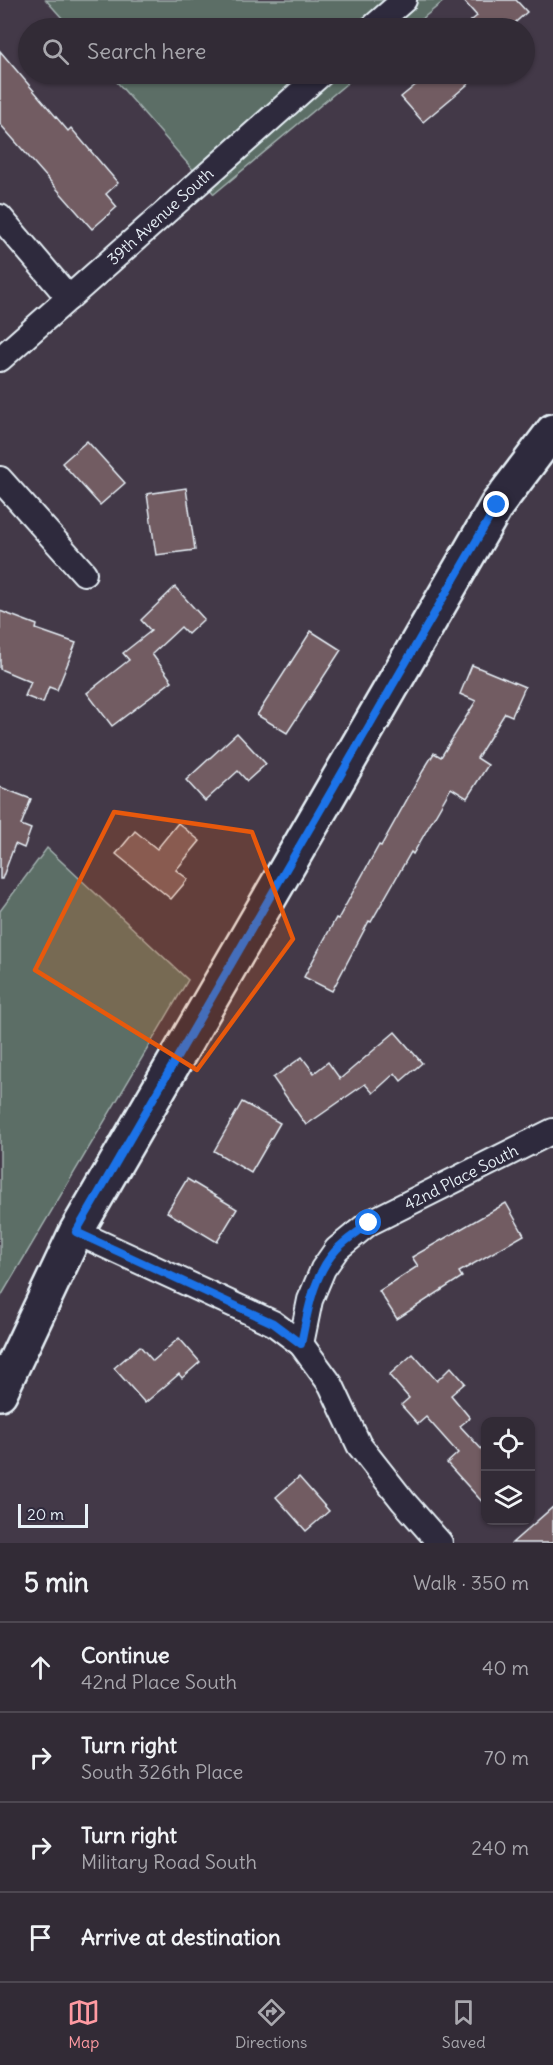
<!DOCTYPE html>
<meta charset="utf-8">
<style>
body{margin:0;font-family:Delius,sans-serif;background:#3a333e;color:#f1f3f6}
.controls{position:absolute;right:18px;bottom:18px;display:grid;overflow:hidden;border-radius:12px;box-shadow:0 2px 4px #0004}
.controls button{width:54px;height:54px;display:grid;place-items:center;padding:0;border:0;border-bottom:2px solid #4d4751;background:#322b36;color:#f1f3f6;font:30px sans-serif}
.scale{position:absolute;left:18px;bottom:15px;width:70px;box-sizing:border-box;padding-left:6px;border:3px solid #e8f1f8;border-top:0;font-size:16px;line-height:21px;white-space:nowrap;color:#e8f1f8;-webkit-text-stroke:4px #2f2a3d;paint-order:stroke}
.stop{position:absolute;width:18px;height:18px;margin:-14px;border:4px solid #1a73e8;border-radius:50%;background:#fff}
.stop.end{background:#1a73e8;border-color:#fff;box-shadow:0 2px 6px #0008}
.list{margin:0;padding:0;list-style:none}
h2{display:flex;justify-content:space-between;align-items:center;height:78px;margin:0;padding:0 24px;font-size:26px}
h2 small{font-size:20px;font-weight:400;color:#a8a7ad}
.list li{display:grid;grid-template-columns:39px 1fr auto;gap:18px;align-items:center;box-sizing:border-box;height:90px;padding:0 24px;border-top:2px solid #4d4751}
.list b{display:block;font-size:22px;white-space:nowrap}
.list p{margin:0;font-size:20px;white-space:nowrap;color:#a8a7ad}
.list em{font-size:20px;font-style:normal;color:#a8a7ad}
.icon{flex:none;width:33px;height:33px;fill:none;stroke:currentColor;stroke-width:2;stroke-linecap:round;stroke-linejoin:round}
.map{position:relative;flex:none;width:553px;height:1543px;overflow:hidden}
.search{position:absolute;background:#322b36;box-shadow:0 2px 4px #0004;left:18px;right:18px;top:18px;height:66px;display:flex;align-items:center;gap:15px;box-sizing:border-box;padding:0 21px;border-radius:33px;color:#a8a7ad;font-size:22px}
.sheet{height:438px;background:#322b36}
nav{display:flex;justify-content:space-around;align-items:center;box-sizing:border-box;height:84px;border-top:2px solid #4d4751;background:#322b36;font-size:16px;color:#a8a7ad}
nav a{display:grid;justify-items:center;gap:3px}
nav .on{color:#ff9aa2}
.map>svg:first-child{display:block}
.green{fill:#5c6e66;stroke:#a2b0af;stroke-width:1.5}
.building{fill:#725b62;stroke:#e8f1f8;stroke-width:1.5}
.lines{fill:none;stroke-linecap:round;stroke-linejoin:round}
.minor-casing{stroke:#e8f1f8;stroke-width:28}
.secondary-casing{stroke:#e8f1f8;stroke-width:38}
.minor{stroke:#2f2a3d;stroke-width:24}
.secondary{stroke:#2f2a3d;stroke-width:33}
.route{stroke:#1a73e8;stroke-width:8}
.marked{fill:#e8590c;fill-opacity:0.2;stroke:#e8590c;stroke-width:4.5;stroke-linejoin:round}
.labels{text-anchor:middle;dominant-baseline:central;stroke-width:4.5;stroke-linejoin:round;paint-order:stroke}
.street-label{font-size:16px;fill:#e8f1f8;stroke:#2f2a3d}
</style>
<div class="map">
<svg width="553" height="1543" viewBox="0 0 553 1543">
<rect width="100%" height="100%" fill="#433948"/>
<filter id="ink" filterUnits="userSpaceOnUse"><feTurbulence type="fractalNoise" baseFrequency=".0167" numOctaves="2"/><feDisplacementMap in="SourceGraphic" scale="12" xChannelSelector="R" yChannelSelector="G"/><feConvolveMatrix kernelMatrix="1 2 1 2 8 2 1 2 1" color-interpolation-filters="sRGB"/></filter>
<g filter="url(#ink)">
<g class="green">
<path d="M46 0H445L411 28H71Z"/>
<path d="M110 74H358L214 194Z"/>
<path d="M47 848 188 980 0 1298V911Z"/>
</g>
<g class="building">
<path d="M463 0H516L527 12 509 28H462L477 16Z"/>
<path d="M0 51 68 131 71 128 118 183 106 194 117 207 92 229 0 124Z"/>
<path d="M429 74H480L423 122 401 97Z"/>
<path d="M87 441 125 483 100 505 62 463Z"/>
<path d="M186 488 195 550 156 555 147 494Z"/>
<path d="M175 587 204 619 188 634 181 627 152 654 172 681 112 726 87 693 129 660 123 653 151 631 141 620Z"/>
<path d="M0 611 37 625 36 629 76 643 57 690 49 687 43 703 25 696 31 682 0 669Z"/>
<path d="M311 631 341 650 287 733 257 715Z"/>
<path d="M472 665 525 687 512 716 505 713 477 758 488 765 467 798 451 788 413 854 411 852 371 922 369 921 332 991 304 977 336 918 338 919 379 845 381 846 423 771 434 753 441 757 476 701 460 694Z"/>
<path d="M237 733 266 764 247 781 238 771 205 801 186 780Z"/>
<path d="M0 787 31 799 21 825 31 829 24 848 15 844 2 879H0Z"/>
<path d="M178 823 200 841 176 870 188 879 171 899 116 854 135 831 157 849Z"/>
<path d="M395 1032 422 1063 401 1081 395 1073 373 1093 365 1084 306 1125 273 1078 302 1057 314 1073 328 1062 340 1079Z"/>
<path d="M242 1102 280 1123 251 1173 214 1151Z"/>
<path d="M187 1179 237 1209 217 1242 167 1212Z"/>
<path d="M506 1203 524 1235 459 1272 462 1277 397 1319 379 1291 418 1266 412 1257Z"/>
<path d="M179 1338 200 1362 182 1378 179 1374 145 1403 114 1368 140 1346 153 1361Z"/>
<path d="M413 1354 437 1381 451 1367 465 1383 451 1395 470 1418 460 1426 486 1454V1506L447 1463 458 1453 426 1417 418 1424 401 1405 409 1398 389 1375Z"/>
<path d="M299 1477 329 1511 306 1531 276 1497Z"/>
<path d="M553 1507V1543H512Z"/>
</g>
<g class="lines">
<defs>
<g id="minor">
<path d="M372 28 404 0"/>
<path d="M0 217 69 298"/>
<path d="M0 359 321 74"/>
<path d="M0 479 84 573"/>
<path d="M76 1232 273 1323 301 1344 331 1385 359 1445 403 1501 440 1543"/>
<path d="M301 1344 310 1300 323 1269 337 1249 369 1223 553 1131"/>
</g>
<path id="secondary" d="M0 1393 76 1232 497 505 553 431"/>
</defs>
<use href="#minor" class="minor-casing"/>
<use href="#secondary" class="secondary-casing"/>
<use href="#minor" class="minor"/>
<use href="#secondary" class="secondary"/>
</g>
</g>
<g class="lines" filter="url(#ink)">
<path class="route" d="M369 1223C359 1232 345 1240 336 1250 313 1275 308 1311 301 1344L273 1323 76 1232 497 505"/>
</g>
<path class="marked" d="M114 812 252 832 293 939 197 1070 35 970Z"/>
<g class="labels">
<g class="street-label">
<text transform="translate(160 216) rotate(-42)">39th Avenue South</text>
<text transform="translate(461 1177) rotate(-27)">42nd Place South</text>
</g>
</g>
</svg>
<div class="controls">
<button><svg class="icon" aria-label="locate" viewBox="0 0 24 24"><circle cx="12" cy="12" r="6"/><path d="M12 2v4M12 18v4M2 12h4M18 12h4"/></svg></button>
<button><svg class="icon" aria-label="layers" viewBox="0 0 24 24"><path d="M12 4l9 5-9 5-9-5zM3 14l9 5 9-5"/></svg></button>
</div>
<div class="scale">20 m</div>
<div class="stop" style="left:369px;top:1223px"></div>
<div class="stop end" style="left:497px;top:505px"></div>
<div class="search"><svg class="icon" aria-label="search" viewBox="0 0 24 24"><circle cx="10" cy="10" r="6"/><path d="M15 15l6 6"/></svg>Search here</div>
</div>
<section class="sheet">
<h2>5 min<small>Walk · 350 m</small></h2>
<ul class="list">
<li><svg class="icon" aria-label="ahead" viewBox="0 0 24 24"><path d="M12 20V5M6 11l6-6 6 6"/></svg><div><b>Continue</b><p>42nd Place South</p></div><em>40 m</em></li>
<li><svg class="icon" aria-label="right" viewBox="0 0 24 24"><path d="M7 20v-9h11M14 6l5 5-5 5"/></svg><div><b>Turn right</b><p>South 326th Place</p></div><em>70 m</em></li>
<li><svg class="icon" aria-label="right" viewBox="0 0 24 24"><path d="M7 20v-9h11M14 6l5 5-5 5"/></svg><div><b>Turn right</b><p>Military Road South</p></div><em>240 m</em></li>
<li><svg class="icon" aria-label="arrive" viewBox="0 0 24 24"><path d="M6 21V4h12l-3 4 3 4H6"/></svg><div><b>Arrive at destination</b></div></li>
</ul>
</section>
<nav>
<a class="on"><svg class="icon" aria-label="map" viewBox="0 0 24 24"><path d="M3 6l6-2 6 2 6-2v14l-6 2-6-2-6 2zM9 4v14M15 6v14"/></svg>Map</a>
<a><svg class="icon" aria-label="directions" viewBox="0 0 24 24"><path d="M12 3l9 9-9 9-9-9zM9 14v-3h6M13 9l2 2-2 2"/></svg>Directions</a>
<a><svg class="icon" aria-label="saved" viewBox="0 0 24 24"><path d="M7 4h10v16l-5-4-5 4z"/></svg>Saved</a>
</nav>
